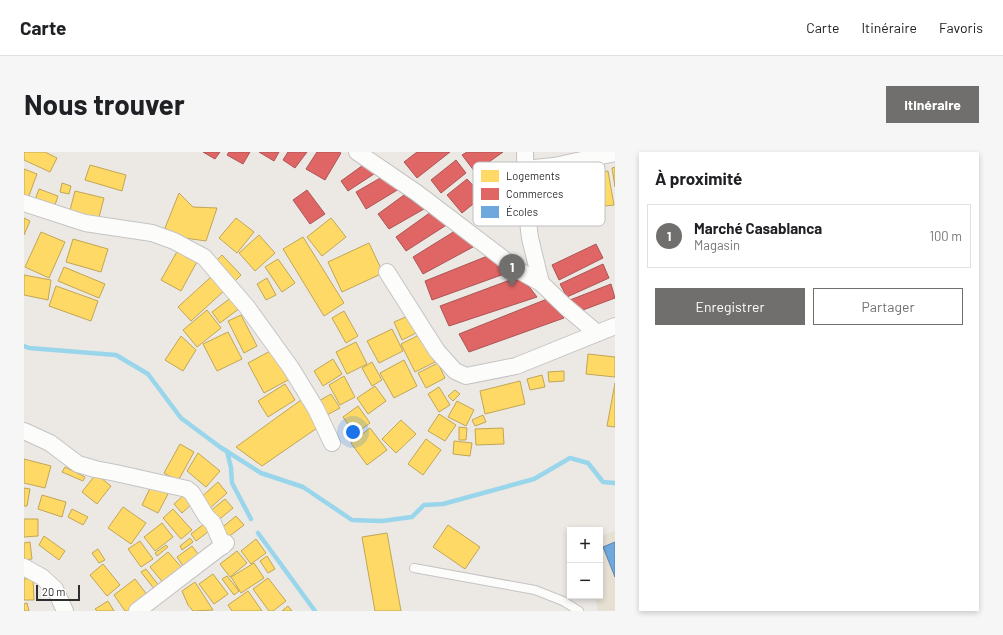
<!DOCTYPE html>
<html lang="fr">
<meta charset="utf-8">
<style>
body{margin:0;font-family:Barlow,sans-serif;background:#f6f6f6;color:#202124}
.controls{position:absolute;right:12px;bottom:12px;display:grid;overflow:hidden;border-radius:0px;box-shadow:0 2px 6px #0003}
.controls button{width:36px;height:36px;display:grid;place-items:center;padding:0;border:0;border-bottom:1px solid #e0e0e0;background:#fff;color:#202124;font:20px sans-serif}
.scale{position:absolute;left:12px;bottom:10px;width:44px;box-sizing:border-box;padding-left:4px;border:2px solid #2e2e2e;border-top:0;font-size:11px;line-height:14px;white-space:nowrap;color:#2e2e2e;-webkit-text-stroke:3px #fff;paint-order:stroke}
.you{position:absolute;left:329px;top:280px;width:14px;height:14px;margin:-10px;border:3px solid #fff;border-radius:50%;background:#1a73e8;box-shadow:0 0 0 6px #1a73e833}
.badge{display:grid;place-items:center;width:26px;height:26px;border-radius:50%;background:#706f6e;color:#fff;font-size:13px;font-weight:700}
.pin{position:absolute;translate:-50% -33px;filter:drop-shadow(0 1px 2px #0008)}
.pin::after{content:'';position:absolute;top:21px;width:14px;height:12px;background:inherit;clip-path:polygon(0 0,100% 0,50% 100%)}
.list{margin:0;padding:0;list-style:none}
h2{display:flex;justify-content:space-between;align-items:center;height:52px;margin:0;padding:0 16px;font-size:17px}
h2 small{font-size:13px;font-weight:400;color:#757577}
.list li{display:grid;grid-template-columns:26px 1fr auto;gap:12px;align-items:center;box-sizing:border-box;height:64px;margin:0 8px 8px;padding:0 8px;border:1px solid #e0e0e0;border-radius:0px}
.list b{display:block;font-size:15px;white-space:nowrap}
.list p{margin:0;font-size:13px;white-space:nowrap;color:#757577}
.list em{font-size:13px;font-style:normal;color:#757577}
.actions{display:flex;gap:8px;padding:12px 16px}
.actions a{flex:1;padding:9px 0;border:1px solid #706f6e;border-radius:0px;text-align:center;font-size:14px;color:#706f6e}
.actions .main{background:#706f6e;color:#fff}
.map{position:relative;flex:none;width:591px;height:459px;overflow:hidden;border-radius:0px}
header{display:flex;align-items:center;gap:24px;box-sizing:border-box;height:56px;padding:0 20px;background:#fff;border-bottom:1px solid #e0e0e0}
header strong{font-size:19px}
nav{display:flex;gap:22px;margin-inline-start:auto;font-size:14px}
.intro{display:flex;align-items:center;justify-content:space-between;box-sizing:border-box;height:96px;padding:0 24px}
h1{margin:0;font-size:28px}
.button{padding:10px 18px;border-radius:0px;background:#706f6e;color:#fff;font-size:14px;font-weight:700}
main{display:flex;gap:24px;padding:0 24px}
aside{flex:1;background:#fff;border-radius:0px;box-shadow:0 2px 6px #0003}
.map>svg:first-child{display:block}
.education{fill:#e6e0d3}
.homes{fill:#ffd966;stroke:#c0a655}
.shops{fill:#e06666;stroke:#ab5555}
.schools{fill:#6fa8dc;stroke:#5c83a8}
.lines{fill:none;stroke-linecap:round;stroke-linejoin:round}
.stream{stroke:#99d6ec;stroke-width:4.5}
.service-casing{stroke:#c5c4c5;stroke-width:10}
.minor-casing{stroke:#c5c4c5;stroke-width:18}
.service{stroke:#fcfcfb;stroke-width:8}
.minor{stroke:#fcfcfb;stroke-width:16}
.key{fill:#fff;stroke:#c0c0c0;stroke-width:1}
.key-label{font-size:11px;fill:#2e2e2e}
</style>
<header>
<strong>Carte</strong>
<nav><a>Carte</a><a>Itinéraire</a><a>Favoris</a></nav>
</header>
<div class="intro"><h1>Nous trouver</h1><a class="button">Itinéraire</a></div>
<main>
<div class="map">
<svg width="591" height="459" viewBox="0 0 591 459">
<rect width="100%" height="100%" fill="#ece8e4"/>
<path class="education" d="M591 379V459H574L571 444H576V385Z"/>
<g class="homes">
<path d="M0 0H21L33 6 26 20 0 8Z"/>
<path d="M66 13 102 23 98 39 61 28Z"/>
<path d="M591 15V35L588 16Z"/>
<path d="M0 17 13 22 3 49 0 48Z"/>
<path d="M584 19 590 53 581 54 574 21Z"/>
<path d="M38 31 47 34 45 42 36 40Z"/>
<path d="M15 37 34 44 30 56 11 48Z"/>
<path d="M51 39 80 46 74 69 45 62Z"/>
<path d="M155 41 169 55 193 56 182 89 154 85 141 76Z"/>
<path d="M0 66 6 69 0 83Z"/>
<path d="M212 66 230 80 213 101 195 86Z"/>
<path d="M307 66 322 85 298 104 283 85Z"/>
<path d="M17 80 41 90 25 126 1 115Z"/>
<path d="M235 83 251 101 231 119 215 101Z"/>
<path d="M279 85 320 151 300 164 259 97Z"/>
<path d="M49 87 84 97 77 120 42 110Z"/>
<path d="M345 91 359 121 318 140 304 110Z"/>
<path d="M155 96 175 106 157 139 137 128Z"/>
<path d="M198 103 217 123 209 131 190 111Z"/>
<path d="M254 107 271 131 258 140 241 115Z"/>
<path d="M40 115 81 132 75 146 34 129Z"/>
<path d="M0 123 27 128 24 148 0 143Z"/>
<path d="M188 124 201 138 167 169 154 155Z"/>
<path d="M243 126 252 143 242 148 233 132Z"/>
<path d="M32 134 74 149 67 169 25 154Z"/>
<path d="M208 145 216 156 196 171 188 160Z"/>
<path d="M183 158 197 176 173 195 159 178Z"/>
<path d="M320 159 334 184 322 191 308 166Z"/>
<path d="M217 163 233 194 220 201 204 169Z"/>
<path d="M384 164 392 181 378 188 370 170Z"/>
<path d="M368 177 379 199 355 211 343 189Z"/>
<path d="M204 180 218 207 193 219 179 192Z"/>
<path d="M397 182 411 210 391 220 377 192Z"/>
<path d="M157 184 172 198 159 219 141 208Z"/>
<path d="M332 190 343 212 323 222 312 200Z"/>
<path d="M250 197 266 227 240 241 224 211Z"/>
<path d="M564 202 591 205V225L562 222Z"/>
<path d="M309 207 318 222 299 234 290 219Z"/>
<path d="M380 208 393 234 370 246 356 221Z"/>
<path d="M348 210 358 228 348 234 338 216Z"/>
<path d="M414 211 421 226 402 236 394 221Z"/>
<path d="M540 219V229L525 230 524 220Z"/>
<path d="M518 223 521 235 506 238 503 227Z"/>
<path d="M320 224 331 245 316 253 305 233Z"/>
<path d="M496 229 501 252 461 262 456 239Z"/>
<path d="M591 231V275L583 274Z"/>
<path d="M261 232 271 248 244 265 234 249Z"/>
<path d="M351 234 362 249 344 262 333 246Z"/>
<path d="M415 235 426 253 415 260 404 242Z"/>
<path d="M431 238 436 242 429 249 424 244Z"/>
<path d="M307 242 316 256 303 263 295 249Z"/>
<path d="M277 248 296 274 238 314 212 295Z"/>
<path d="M433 249 450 258 442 274 424 265Z"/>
<path d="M334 254 346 271 331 282 319 265Z"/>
<path d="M415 262 432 273 421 289 404 279Z"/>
<path d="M459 263 462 270 451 274 448 268Z"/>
<path d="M377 268 392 282 372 301 358 287Z"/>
<path d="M435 275 443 276 442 288H435Z"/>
<path d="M346 276 363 298 343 313 327 291Z"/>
<path d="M479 276 480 292 452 293 451 277Z"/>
<path d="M402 287 417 298 399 323 384 312Z"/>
<path d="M430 289 448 291 446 304 429 302Z"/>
<path d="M156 292 170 300 154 329 140 321Z"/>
<path d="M174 301 196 319 182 335 163 319Z"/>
<path d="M0 307 27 314 21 336 0 331Z"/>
<path d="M41 315 61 325 59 329 38 320Z"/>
<path d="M72 322 87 334 73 352 58 340Z"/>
<path d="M194 330 203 341 184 358 174 348Z"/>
<path d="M128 332 145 340 134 361 118 353Z"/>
<path d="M0 336 6 337 3 354H0Z"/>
<path d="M162 341 170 350 158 361 150 352Z"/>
<path d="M18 343 42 350 38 365 14 357Z"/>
<path d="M201 347 209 356 192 370 184 361Z"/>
<path d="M99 355 122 371 107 392 84 376Z"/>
<path d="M48 357 64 365 59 373 44 365Z"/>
<path d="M149 357 168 378 157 387 139 366Z"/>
<path d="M212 364 220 373 203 386 195 378Z"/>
<path d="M0 367H14V384L0 385Z"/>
<path d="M184 369 189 376 172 389 167 382Z"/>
<path d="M138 371 149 385 131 399 120 385Z"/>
<path d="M424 373 456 395 441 417 409 395Z"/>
<path d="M363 381 377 459H351L338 385Z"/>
<path d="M20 384 41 399 35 408 15 393Z"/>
<path d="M166 386 169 390 158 398 156 394Z"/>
<path d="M232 387 242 401 227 412 217 399Z"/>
<path d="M116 389 129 407 117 415 104 397Z"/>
<path d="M6 390 8 407 0 408V391Z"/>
<path d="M142 393 144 395 133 404 131 401Z"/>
<path d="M168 394 177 406 161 417 153 405Z"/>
<path d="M74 397 81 408 75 411 68 401Z"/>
<path d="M213 399 223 411 206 425 196 412Z"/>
<path d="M144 400 160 418 141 433 126 415Z"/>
<path d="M243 404 251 417 244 421 236 409Z"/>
<path d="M230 411 240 426 217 441 207 425Z"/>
<path d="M79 412 96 433 83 444 66 423Z"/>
<path d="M122 417 136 435 131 438 117 420Z"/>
<path d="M189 422 204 442 190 452 175 432Z"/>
<path d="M203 424 215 439 210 443 198 427Z"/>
<path d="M9 426 10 448H0V427Z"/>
<path d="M244 426 262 449 249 459H245L229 437Z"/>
<path d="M111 427 124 444 104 459H101L90 443Z"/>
<path d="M171 430 189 458 169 459 164 453 158 439Z"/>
<path d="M224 439 238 459H208L204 453Z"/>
<path d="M84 449 90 459H73L71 457Z"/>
<path d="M3 451 5 459H0V452Z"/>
<path d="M264 454 268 459H258Z"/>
</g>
<g class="shops">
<path d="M179 0H196L191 7Z"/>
<path d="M205 0H226L219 12 203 3Z"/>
<path d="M235 0H255L250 9Z"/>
<path d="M264 0H283L271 16 259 8Z"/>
<path d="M293 0H315L317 1 301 28 282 17Z"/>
<path d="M393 0H426L393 26 380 10Z"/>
<path d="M443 0H479L451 20 438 3Z"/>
<path d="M432 8 442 21 417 41 407 28Z"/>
<path d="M342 11 353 20 324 39 317 29Z"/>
<path d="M358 25 375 37 342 57 332 40Z"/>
<path d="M443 27 459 44 438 61 423 43Z"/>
<path d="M283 38 301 62 286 72 269 48Z"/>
<path d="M380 43 400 57 365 77 354 62Z"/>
<path d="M407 60 424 72 382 99 372 85Z"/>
<path d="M431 79 449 95 399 122 389 105Z"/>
<path d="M572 92 579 106 535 128 528 113Z"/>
<path d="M466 103 483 121 408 148 401 129Z"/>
<path d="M579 112 585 126 543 145 536 132Z"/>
<path d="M497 124 513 145 425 174 416 154Z"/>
<path d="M587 132 591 146 551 161 546 148Z"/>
<path d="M523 147 540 166 445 200 435 182Z"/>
</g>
<path class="schools" d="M591 390V425L579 395Z"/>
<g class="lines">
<g class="stream">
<path d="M0 194 5 196 92 203 124 222 157 266 196 295 237 321 279 335 328 368 358 369 388 365 400 353 419 352 510 327 546 306 564 311 579 330 591 331"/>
<path d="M203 299 207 316 208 331 227 367"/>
<path d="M234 381 291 459"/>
</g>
<defs>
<path id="service" d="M390 416 511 438 539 449 555 459"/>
<g id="minor">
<path d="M333 0 393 41 494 118 517 131 542 155 573 181"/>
<path d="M501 0 502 53 506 86 517 131"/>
<path d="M501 17 530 14 591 1"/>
<path d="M0 51 61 71 128 81 150 89 180 105 223 155 267 216 292 257 308 291"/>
<path d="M363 120 413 199 431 219 442 224 492 214 591 174"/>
<path d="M0 279 26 291 54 312 71 317 92 321 163 337 168 341 182 364 189 371 199 394"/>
<path d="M0 415 18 425 31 437 41 459"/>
<path d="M113 459 202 391"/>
</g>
</defs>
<use href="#service" class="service-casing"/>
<use href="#minor" class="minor-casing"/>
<use href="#service" class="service"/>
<use href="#minor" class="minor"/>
</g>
<rect x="449" y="10" width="132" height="64" rx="6" class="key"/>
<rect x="457" y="18" width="18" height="12" fill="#ffd966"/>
<rect x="457" y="36" width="18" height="12" fill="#e06666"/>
<rect x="457" y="54" width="18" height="12" fill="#6fa8dc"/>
<g class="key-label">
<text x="482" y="28">Logements</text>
<text x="482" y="46">Commerces</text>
<text x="482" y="64">Écoles</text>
</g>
</svg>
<div class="controls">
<button>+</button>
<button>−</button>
</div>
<div class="scale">20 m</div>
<div class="you"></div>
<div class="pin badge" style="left:488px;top:135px">1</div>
</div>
<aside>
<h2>À proximité<small></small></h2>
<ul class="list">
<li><span class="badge">1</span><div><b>Marché Casablanca</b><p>Magasin</p></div><em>100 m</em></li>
</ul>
<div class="actions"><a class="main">Enregistrer</a><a>Partager</a></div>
</aside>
</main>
